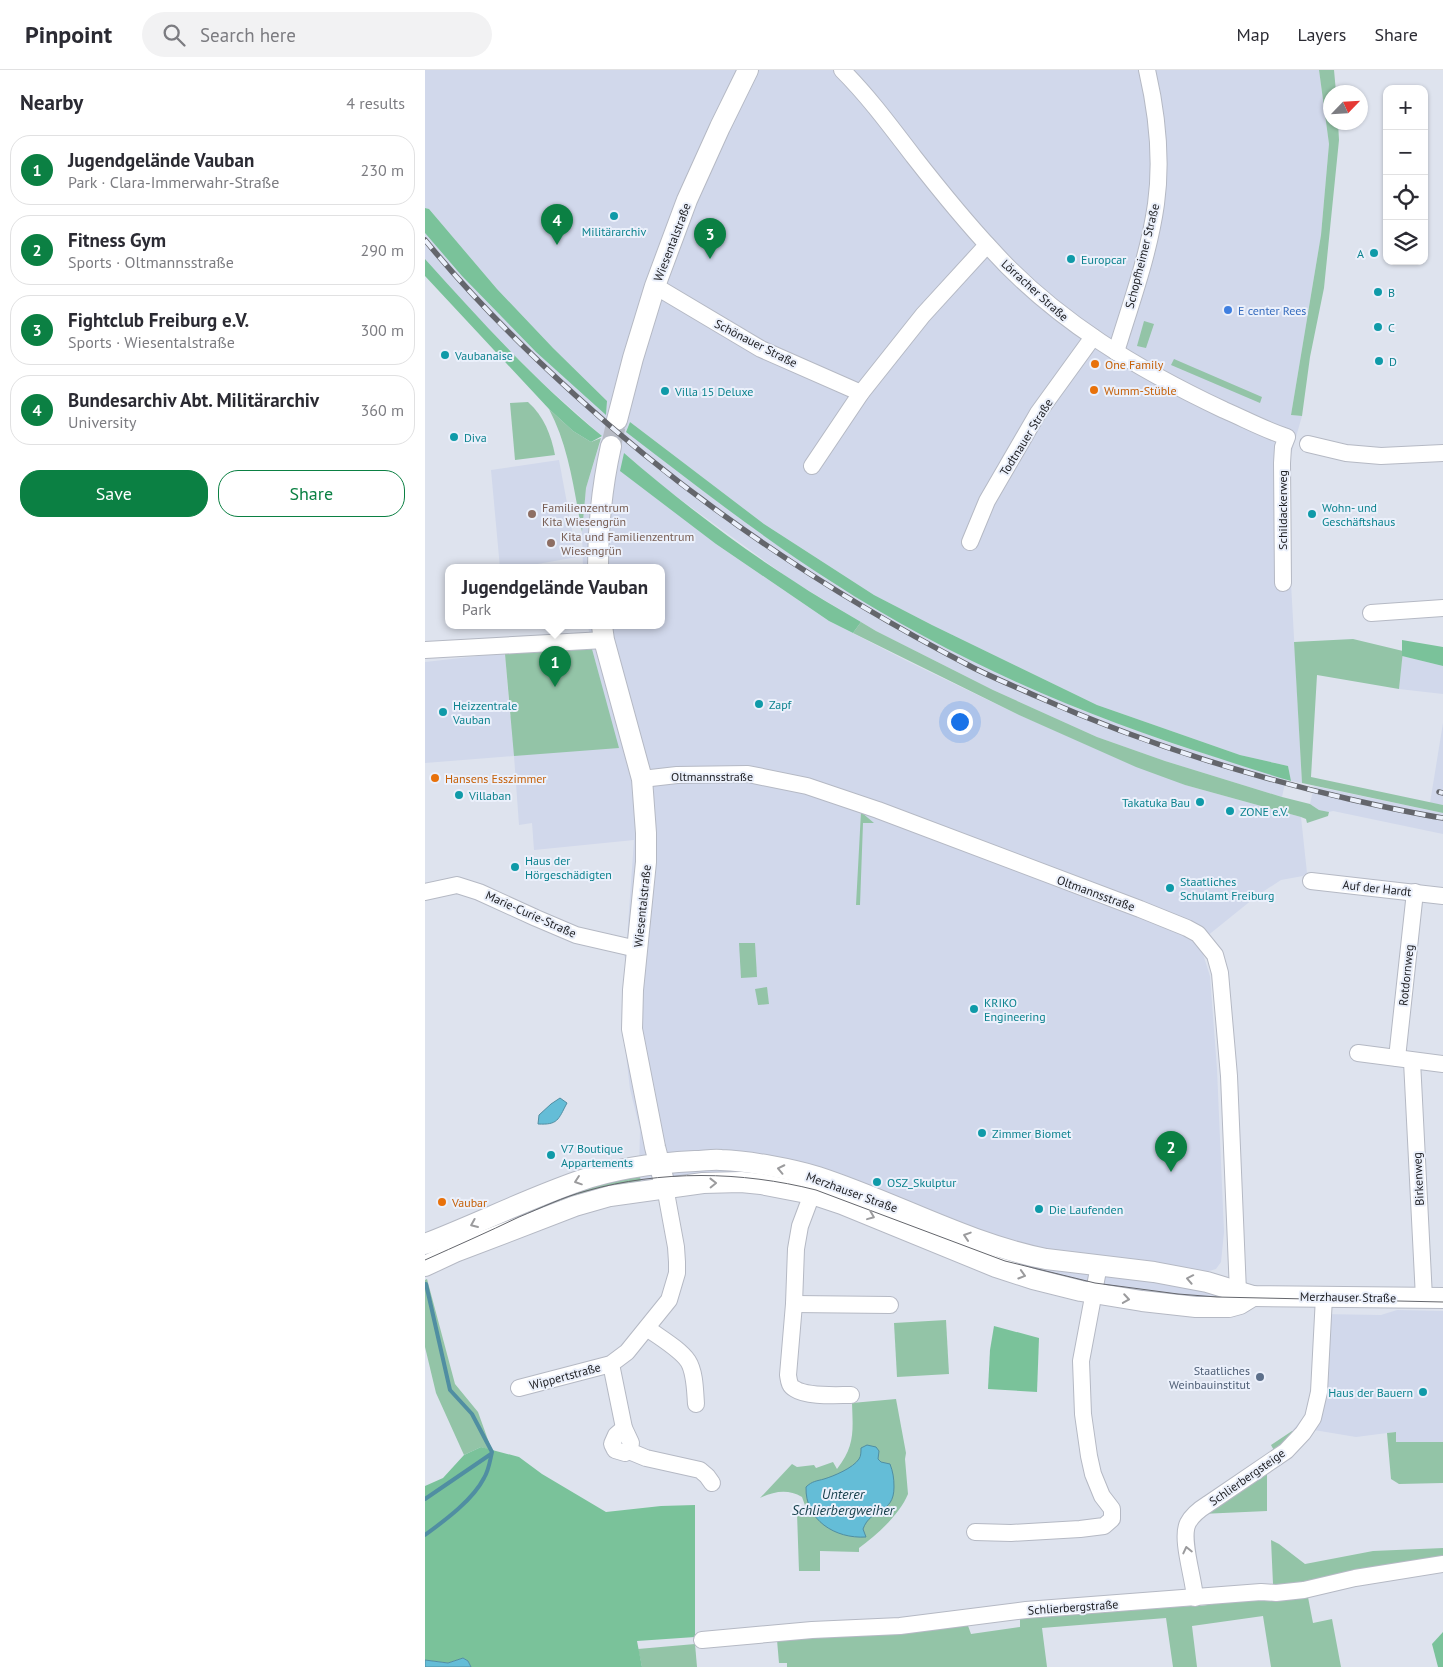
<!DOCTYPE html>
<meta charset="utf-8">
<style>
body{margin:0;font-family:"PT Sans",sans-serif;background:#f2f2f3;color:#2b2b33}
.controls{position:absolute;right:15px;top:15px;display:grid;overflow:hidden;border-radius:10px;box-shadow:0 1px 4px #0004}
.controls button{width:45px;height:45px;display:grid;place-items:center;padding:0;border:0;border-bottom:1px solid #e1e1e2;background:#fff;color:#2b2b33;font:25px sans-serif}
.compass{position:absolute;left:898px;top:15px;width:45px;height:45px;border-radius:50%;background:#fff;box-shadow:0 1px 4px #0004;rotate:65deg}
.you{position:absolute;left:534px;top:651px;width:18px;height:18px;margin:-12px;border:4px solid #fff;border-radius:50%;background:#1a73e8;box-shadow:0 0 0 8px #1a73e833}
.badge{display:grid;place-items:center;width:32px;height:32px;border-radius:50%;background:#0b8043;color:#fff;font-size:16px;font-weight:700}
.pin{position:absolute;translate:-50% -41px;filter:drop-shadow(0 1px 2px #0008)}
.pin::after{content:'';position:absolute;top:26px;width:18px;height:15px;background:inherit;clip-path:polygon(0 0,100% 0,50% 100%)}
.popup{position:absolute;left:20px;top:494px;width:220px;height:65px;box-sizing:border-box;display:grid;place-content:center;border-radius:10px;background:#fff;filter:drop-shadow(0 1px 4px #0005);font-size:16px;white-space:nowrap;color:#7c7c81}
.popup b{font-size:19px;color:#2b2b33}
.popup::after{content:'';position:absolute;left:50%;top:100%;margin-left:-10px;border:10px solid transparent;border-top-color:#fff}
.list{margin:0;padding:0;list-style:none}
h2{display:flex;justify-content:space-between;align-items:center;height:65px;margin:0;padding:0 20px;font-size:21px}
h2 small{font-size:16px;font-weight:400;color:#7c7c81}
.list li{display:grid;grid-template-columns:32px 1fr auto;gap:15px;align-items:center;box-sizing:border-box;height:70px;margin:0 10px 10px;padding:0 10px;border:1px solid #e1e1e2;border-radius:20px}
.list b{display:block;font-size:19px;white-space:nowrap}
.list p{margin:0;font-size:16px;white-space:nowrap;color:#7c7c81}
.list em{font-size:16px;font-style:normal;color:#7c7c81}
.actions{display:flex;gap:10px;padding:15px 20px}
.actions a{flex:1;padding:11px 0;border:1px solid #0b8043;border-radius:20px;text-align:center;font-size:18px;color:#0b8043}
.actions .main{background:#0b8043;color:#fff}
.icon{flex:none;width:28px;height:28px;fill:none;stroke:currentColor;stroke-width:2;stroke-linecap:round;stroke-linejoin:round}
.map{position:relative;flex:none;width:1018px;height:1597px;overflow:hidden}
header{display:flex;align-items:center;gap:30px;box-sizing:border-box;height:70px;padding:0 25px;background:#fff;border-bottom:1px solid #e1e1e2}
header strong{font-size:24px}
nav{display:flex;gap:28px;margin-inline-start:auto;font-size:18px}
.search{width:350px;height:45px;background:#f2f2f3;display:flex;align-items:center;gap:12px;box-sizing:border-box;padding:0 18px;border-radius:28px;color:#7c7c81;font-size:19px}
main{display:flex}
aside{flex:1;background:#fff}
.map>svg:first-child{display:block}
.built{fill:#d1d8eb}
.green{fill:#93c4a7}
.forest{fill:#7ac29a}
.water{fill:#64bdd7;stroke:#508ea2}
.lines{fill:none;stroke-linecap:round;stroke-linejoin:round}
.stream{stroke:#508ea2;stroke-width:4}
.major-tunnel{stroke:#b8bcc6;stroke-width:20;stroke-dasharray:20 10;stroke-linecap:butt}
.minor-casing{stroke:#b5b9c4;stroke-width:18}
.major-casing{stroke:#b5b9c4;stroke-width:22}
.minor{stroke:#fff;stroke-width:16}
.major{stroke:#fff;stroke-width:20}
.tram{stroke:#64666c;stroke-width:1}
.rail-casing{stroke:#64666c;stroke-width:5.5}
.rail{stroke:#ebf0fb;stroke-width:4;stroke-dasharray:11;stroke-linecap:butt}
.oneway{stroke:#9b9b9d}
.culture-dot{fill:#0f9aa8;stroke:#ebf0fb;stroke-width:2}
.shop-dot{fill:#3f7fe0;stroke:#ebf0fb;stroke-width:2}
.food-dot{fill:#e8710a;stroke:#ebf0fb;stroke-width:2}
.education-dot{fill:#8d6e63;stroke:#ebf0fb;stroke-width:2}
.service-dot{fill:#5c6f8a;stroke:#ebf0fb;stroke-width:2}
.labels{text-anchor:middle;dominant-baseline:central;stroke-width:4;stroke-linejoin:round;paint-order:stroke}
.culture-label{font-size:12px;fill:#0d838f;stroke:#ebf0fb;text-anchor:start}
.street-label{font-size:12px;fill:#202125;stroke:#ebf0fb}
.shop-label{font-size:12px;fill:#366cbe;stroke:#ebf0fb;text-anchor:start}
.food-label{font-size:12px;fill:#c56008;stroke:#ebf0fb;text-anchor:start}
.education-label{font-size:12px;fill:#785e54;stroke:#ebf0fb;text-anchor:start}
.service-label{font-size:12px;fill:#4e5e75;stroke:#ebf0fb;text-anchor:end}
.water-label{font-size:14px;font-style:italic;fill:#163f4b;stroke:#ebf0fb}
</style>
<header>
<strong>Pinpoint</strong>
<div class="search"><svg class="icon" aria-label="search" viewBox="0 0 24 24"><circle cx="10" cy="10" r="6"/><path d="M15 15l6 6"/></svg>Search here</div>
<nav><a>Map</a><a>Layers</a><a>Share</a></nav>
</header>
<main>
<aside>
<h2>Nearby<small>4 results</small></h2>
<ul class="list">
<li><span class="badge">1</span><div><b>Jugendgelände Vauban</b><p>Park · Clara-Immerwahr-Straße</p></div><em>230 m</em></li>
<li><span class="badge">2</span><div><b>Fitness Gym</b><p>Sports · Oltmannsstraße</p></div><em>290 m</em></li>
<li><span class="badge">3</span><div><b>Fightclub Freiburg e.V.</b><p>Sports · Wiesentalstraße</p></div><em>300 m</em></li>
<li><span class="badge">4</span><div><b>Bundesarchiv Abt. Militärarchiv</b><p>University</p></div><em>360 m</em></li>
</ul>
<div class="actions"><a class="main">Save</a><a>Share</a></div>
</aside>
<div class="map">
<svg width="1018" height="1597" viewBox="0 0 1018 1597">
<rect width="100%" height="100%" fill="#dee3ee"/>
<g class="built">
<path d="M0 0H894L904 74 896 165 866 345 877 346 865 388 866 513 877 713 866 711 863 696 815 685 672 635 507 555 449 525 339 454 205 352 201 361 408 513 460 544 534 584 652 638 743 672 861 709 857 727 740 691 672 667 568 620 451 561 366 510 241 419 199 383 291 474 404 551 482 591 594 645 760 715 876 747 882 803 878 806 856 810 833 825 771 875 778 884 785 906 792 999 799 1162 796 1192 791 1199 784 1201 782 1216 792 1224V1227L788 1229 654 1216 390 1122 185 1117 214 1101 215 1060 205 1019 198 959 202 894 199 885 202 869 209 770 109 780 107 753 94 755 89 686 0 693V592L80 583 85 646 193 678 167 579 163 556H236V498H158L157 462 161 418 177 366 115 311 54 249 0 189V163L37 206 111 282 181 344 182 331 128 278 72 219 4 139 0 138Z"/>
<path d="M134 390 152 487 90 498H75L66 400Z"/>
<path d="M977 586 1018 596V624L974 619Z"/>
<path d="M1018 653V735L1005 733Z"/>
<path d="M889 716 1018 743V764L908 741 904 742 894 740 885 734Z"/>
<path d="M972 1240 1018 1241V1372H971L970 1362 931 1367 889 1360 867 1361 883 1342 888 1333 895 1244 956 1245Z"/>
</g>
<g class="green">
<path d="M894 0H909L911 22H906V52L913 53 914 70 899 218 885 287 877 346 866 345 896 165 904 74Z"/>
<path d="M719 251 729 254 721 278 712 276Z"/>
<path d="M749 289 837 327 835 333 746 295Z"/>
<path d="M103 332C119 346 126 365 130 385L90 390 85 333Z"/>
<path d="M124 339 148 361 166 372 176 368 161 418 157 462C149 420 144 377 124 339Z"/>
<path d="M436 552 451 561 568 620 672 667 740 691 857 727 885 734 894 740 904 742 903 746 882 753 881 749 876 747 760 715 711 697 594 645 428 563Z"/>
<path d="M928 569 978 581 974 619 892 605 886 707 1018 735V743L877 713 869 572Z"/>
<path d="M167 579 194 678 89 686 80 584Z"/>
<path d="M436 742 449 753H438L435 835H431Z"/>
<path d="M314 873H330L332 907 316 908Z"/>
<path d="M342 917 344 934 333 935 330 919Z"/>
<path d="M214 1101 216 1112 0 1192V1180L117 1128Z"/>
<path d="M2 1209 30 1314 53 1342 67 1381 56 1377 39 1385 11 1323 0 1277V1210Z"/>
<path d="M521 1250 524 1304 472 1307 469 1253Z"/>
<path d="M471 1329 481 1383 480 1389 483 1424C475 1444 452 1465 434 1478V1482L395 1481V1501H374L372 1443 382 1441 377 1427C363 1419 350 1421 335 1428L367 1394 372 1397 389 1395 391 1398 408 1392 412 1399C430 1376 428 1361 427 1333Z"/>
<path d="M889 1360 842 1401V1441L776 1444 851 1384 846 1375 867 1361Z"/>
<path d="M971 1362V1372H1018V1413L974 1414 966 1409 962 1363Z"/>
<path d="M846 1470 854 1474 880 1494 948 1481 1018 1478V1490L865 1517 861 1514H848Z"/>
<path d="M882 1522 888 1553 907 1549 916 1597H846L838 1546 767 1556 772 1597H748L741 1548 617 1558 622 1597H362V1593H354L352 1570 542 1553 546 1564 595 1557V1549L601 1548 765 1536C788 1537 810 1527 833 1527 841 1527 848 1531 857 1531L859 1528Z"/>
<path d="M270 1574 272 1597H217L213 1579Z"/>
</g>
<g class="forest">
<path d="M0 138 4 139 72 219 128 278 182 331 181 345 111 282 37 206 0 163Z"/>
<path d="M0 189C56 251 112 313 177 366L166 372 148 361 124 339 0 206Z"/>
<path d="M205 352 339 454 449 525 507 555 672 635 815 685 863 696 866 711C842 704 817 696 793 688 658 646 526 589 407 512 335 466 269 414 201 362Z"/>
<path d="M199 383C251 428 309 473 367 510 389 525 413 538 436 552L428 563 404 551 291 474 195 401Z"/>
<path d="M977 570 1018 577V596L977 586Z"/>
<path d="M569 1256 614 1268 612 1322 563 1319 565 1280Z"/>
<path d="M56 1377 94 1387 117 1404 181 1442 236 1436 270 1435V1567L212 1571 217 1597H46L43 1591 38 1588 23 1593 0 1590V1416L18 1408 39 1385Z"/>
<path d="M1018 1562V1597H1013L1007 1574Z"/>
</g>
<g class="water">
<path d="M135 1028 142 1033C133 1050 133 1055 113 1054L114 1045 126 1034Z"/>
<path d="M442 1375 451 1377 454 1381 453 1389 456 1392 465 1394C468 1402 469 1408 469 1417 469 1445 446 1437 438 1459L441 1467C410 1469 380 1450 381 1417 387 1411 392 1411 399 1409 409 1406 428 1398 434 1389 436 1386 436 1382 436 1378Z"/>
<path d="M38 1588 43 1591 46 1597H0V1590L23 1593Z"/>
</g>
<g class="lines">
<g class="stream">
<path d="M0 1429 66 1384"/>
<path d="M0 1465C19 1451 48 1430 59 1408 64 1400 65 1390 67 1382L47 1344 25 1320 1 1214"/>
</g>
<path class="major-tunnel" d="M186 376 192 350"/>
<defs>
<g id="minor">
<path d="M417 0C444 27 466 57 489 87 514 119 540 151 567 180 631 251 714 300 799 340 820 349 840 360 862 367L858 377 857 393 858 513"/>
<path d="M230 216 336 279 436 323"/>
<path d="M691 282C706 233 724 184 731 134 737 90 732 43 722 0"/>
<path d="M883 374 921 383 956 386 1018 383"/>
<path d="M387 396 436 323 498 245 562 175"/>
<path d="M545 472 562 431 613 343 668 267"/>
<path d="M946 543 1018 538"/>
<path d="M0 580 179 570"/>
<path d="M217 709 252 705 323 704 382 716 453 740 715 839 762 858 773 864 790 885 795 903 804 1006 813 1222"/>
<path d="M886 811 1018 826"/>
<path d="M0 822 32 815 54 822 111 848 151 865 212 879"/>
<path d="M933 983 1018 994"/>
<path d="M972 988 990 822"/>
<path d="M987 991 999 1228"/>
<path d="M387 1124 375 1156 371 1179 369 1234 363 1305C364 1311 364 1316 370 1319 382 1327 411 1325 426 1325"/>
<path d="M369 1234 465 1235"/>
<path d="M222 1258C234 1267 255 1279 263 1291 270 1302 270 1320 271 1334"/>
<path d="M186 1294 199 1358 206 1373 204 1381 221 1388 275 1400 282 1406 287 1413"/>
<path d="M94 1318 186 1294 202 1282 244 1230 252 1203V1192L251 1177 240 1117"/>
<path d="M199 1358 191 1365 187 1374 190 1380 200 1383 204 1381"/>
<path d="M550 1462 586 1463 655 1459 679 1456 687 1449V1439L677 1426 668 1404 664 1386 658 1344 656 1291 674 1195"/>
<path d="M770 1528C769 1509 755 1468 763 1453 767 1445 775 1439 783 1434L861 1381 878 1363 888 1348 894 1322 899 1227"/>
<path d="M277 1570 387 1560 475 1556 601 1540 836 1522 851 1523 879 1520 930 1508 1018 1494"/>
</g>
<g id="major">
<path d="M192 350 208 288 230 216 262 130 295 57 323 0"/>
<path d="M173 498C173 457 177 416 186 376"/>
<path d="M177 556 179 570 217 709 221 763V792L208 920 207 959 230 1077 238 1108"/>
<path d="M0 1174C52 1154 102 1129 154 1111 191 1098 231 1093 270 1091 278 1091 288 1089 296 1090 324 1091 367 1099 393 1107 470 1132 541 1173 621 1189L729 1202 782 1212 828 1226 1018 1228"/>
<path d="M0 1196 30 1182 150 1136 185 1126 278 1113 316 1112 336 1114 387 1124 417 1134 571 1197 608 1209 656 1221 717 1231 771 1237H804L815 1234 828 1226"/>
</g>
</defs>
<use href="#minor" class="minor-casing"/>
<use href="#major" class="major-casing"/>
<use href="#minor" class="minor"/>
<use href="#major" class="major"/>
<path class="tram" d="M0 1190C31 1176 63 1162 94 1147 116 1138 138 1127 161 1121 236 1100 316 1101 391 1120L580 1191 670 1213 753 1224 792 1227 1018 1232"/>
<defs>
<g id="rail">
<path d="M0 170C46 226 97 277 150 325 270 434 402 522 545 596 566 607 589 616 611 626 712 671 816 704 924 729 955 736 986 743 1018 748"/>
<path d="M1014 722 1018 723"/>
</g>
</defs>
<use href="#rail" class="rail-casing"/>
<use href="#rail" class="rail"/>
</g>
<defs><path id="oneway-chevron" d="M-2-3.5L2.5 0L-2 3.5" fill="none" stroke-width="1.6" stroke-linecap="round" stroke-linejoin="round" transform="scale(1.25)"/></defs>
<g class="oneway">
<use href="#oneway-chevron" transform="translate(356 1099) rotate(-168)"/>
<use href="#oneway-chevron" transform="translate(153 1111) rotate(161)"/>
<use href="#oneway-chevron" transform="translate(288 1113) rotate(-1)"/>
<use href="#oneway-chevron" transform="translate(446 1146) rotate(22)"/>
<use href="#oneway-chevron" transform="translate(49 1154) rotate(157)"/>
<use href="#oneway-chevron" transform="translate(542 1166) rotate(-162)"/>
<use href="#oneway-chevron" transform="translate(597 1205) rotate(17)"/>
<use href="#oneway-chevron" transform="translate(765 1209) rotate(-169)"/>
<use href="#oneway-chevron" transform="translate(701 1229) rotate(9)"/>
<use href="#oneway-chevron" transform="translate(762 1480) rotate(-103)"/>
</g>
<g class="culture-dot">
<circle cx="189" cy="146" r="5"/>
<circle cx="949" cy="183" r="5"/>
<circle cx="646" cy="189" r="5"/>
<circle cx="953" cy="222" r="5"/>
<circle cx="953" cy="257" r="5"/>
<circle cx="20" cy="285" r="5"/>
<circle cx="954" cy="291" r="5"/>
<circle cx="240" cy="321" r="5"/>
<circle cx="29" cy="367" r="5"/>
<circle cx="887" cy="444" r="5"/>
<circle cx="334" cy="634" r="5"/>
<circle cx="18" cy="642" r="5"/>
<circle cx="34" cy="725" r="5"/>
<circle cx="775" cy="732" r="5"/>
<circle cx="805" cy="741" r="5"/>
<circle cx="90" cy="797" r="5"/>
<circle cx="745" cy="818" r="5"/>
<circle cx="549" cy="939" r="5"/>
<circle cx="557" cy="1063" r="5"/>
<circle cx="126" cy="1085" r="5"/>
<circle cx="452" cy="1112" r="5"/>
<circle cx="614" cy="1139" r="5"/>
<circle cx="998" cy="1322" r="5"/>
</g>
<circle class="shop-dot" cx="803" cy="240" r="5"/>
<g class="food-dot">
<circle cx="670" cy="294" r="5"/>
<circle cx="669" cy="320" r="5"/>
<circle cx="10" cy="708" r="5"/>
<circle cx="17" cy="1132" r="5"/>
</g>
<g class="education-dot">
<circle cx="107" cy="444" r="5"/>
<circle cx="126" cy="473" r="5"/>
</g>
<circle class="service-dot" cx="835" cy="1307" r="5"/>
<g class="labels">
<g class="culture-label">
<text x="189" y="161" text-anchor="middle">Militärarchiv</text>
<text x="939" y="183" text-anchor="end">A</text>
<text x="656" y="189">Europcar</text>
<text x="963" y="222">B</text>
<text x="963" y="257">C</text>
<text x="30" y="285">Vaubanaise</text>
<text x="964" y="291">D</text>
<text x="250" y="321">Villa 15 Deluxe</text>
<text x="39" y="367">Diva</text>
<text x="897" y="437">Wohn- und<tspan x="897" dy="14">Geschäftshaus</tspan></text>
<text x="344" y="634">Zapf</text>
<text x="28" y="635">Heizzentrale<tspan x="28" dy="14">Vauban</tspan></text>
<text x="44" y="725">Villaban</text>
<text x="765" y="732" text-anchor="end">Takatuka Bau</text>
<text x="815" y="741">ZONE e.V.</text>
<text x="100" y="790">Haus der<tspan x="100" dy="14">Hörgeschädigten</tspan></text>
<text x="755" y="811">Staatliches<tspan x="755" dy="14">Schulamt Freiburg</tspan></text>
<text x="559" y="932">KRIKO<tspan x="559" dy="14">Engineering</tspan></text>
<text x="567" y="1063">Zimmer Biomet</text>
<text x="136" y="1078">V7 Boutique<tspan x="136" dy="14">Appartements</tspan></text>
<text x="462" y="1112">OSZ_Skulptur</text>
<text x="624" y="1139">Die Laufenden</text>
<text x="988" y="1322" text-anchor="end">Haus der Bauern</text>
</g>
<g class="street-label">
<text transform="translate(247 172) rotate(-69)">Wiesentalstraße</text>
<text transform="translate(717 186) rotate(-76)">Schopfheimer Straße</text>
<text transform="translate(610 220) rotate(42)">Lörracher Straße</text>
<text transform="translate(331 273) rotate(27)">Schönauer Straße</text>
<text transform="translate(601 367) rotate(-58)">Todtnauer Straße</text>
<text transform="translate(857 440) rotate(-90)">Schildackerweg</text>
<text x="287" y="706">Oltmannsstraße</text>
<text transform="translate(952 818) rotate(6)">Auf der Hardt</text>
<text transform="translate(671 823) rotate(20)">Oltmannsstraße</text>
<text transform="translate(217 836) rotate(-84)">Wiesentalstraße</text>
<text transform="translate(106 844) rotate(24)">Marie-Curie-Straße</text>
<text transform="translate(981 905) rotate(-84)">Rotdornweg</text>
<text transform="translate(993 1109) rotate(-93)">Birkenweg</text>
<text transform="translate(427 1122) rotate(20)">Merzhauser Straße</text>
<text transform="translate(923 1227) rotate(1)">Merzhauser Straße</text>
<text transform="translate(140 1306) rotate(-15)">Wippertstraße</text>
<text transform="translate(822 1407) rotate(-35)">Schlierbergsteige</text>
<text transform="translate(648 1537) rotate(-4)">Schlierbergstraße</text>
</g>
<g class="shop-label">
<text x="813" y="240">E center Rees</text>
</g>
<g class="food-label">
<text x="680" y="294">One Family</text>
<text x="679" y="320">Wumm-Stüble</text>
<text x="20" y="708">Hansens Esszimmer</text>
<text x="27" y="1132">Vaubar</text>
</g>
<g class="education-label">
<text x="117" y="437">Familienzentrum<tspan x="117" dy="14">Kita Wiesengrün</tspan></text>
<text x="136" y="466">Kita und Familienzentrum<tspan x="136" dy="14">Wiesengrün</tspan></text>
</g>
<g class="service-label">
<text x="825" y="1300">Staatliches<tspan x="825" dy="14">Weinbauinstitut</tspan></text>
</g>
<g class="water-label">
<text x="418" y="1424">Unterer<tspan x="418" dy="16">Schlierbergweiher</tspan></text>
</g>
</g>
</svg>
<div class="controls">
<button>+</button>
<button>−</button>
<button><svg class="icon" aria-label="locate" viewBox="0 0 24 24"><circle cx="12" cy="12" r="6"/><path d="M12 2v4M12 18v4M2 12h4M18 12h4"/></svg></button>
<button><svg class="icon" aria-label="layers" viewBox="0 0 24 24"><path d="M12 4l9 5-9 5-9-5zM3 14l9 5 9-5"/></svg></button>
</div>
<svg class="compass" viewBox="-18 -18 36 36"><path d="M0-13l5 13h-10z" fill="#e53935"/><path d="M0 13l5-13h-10z" fill="#7c7c81"/></svg>
<div class="you"></div>
<div class="pin badge" style="left:130px;top:617px">1</div>
<div class="popup"><b>Jugendgelände Vauban</b>Park</div>
<div class="pin badge" style="left:746px;top:1102px">2</div>
<div class="pin badge" style="left:285px;top:189px">3</div>
<div class="pin badge" style="left:132px;top:175px">4</div>
</div>
</main>
